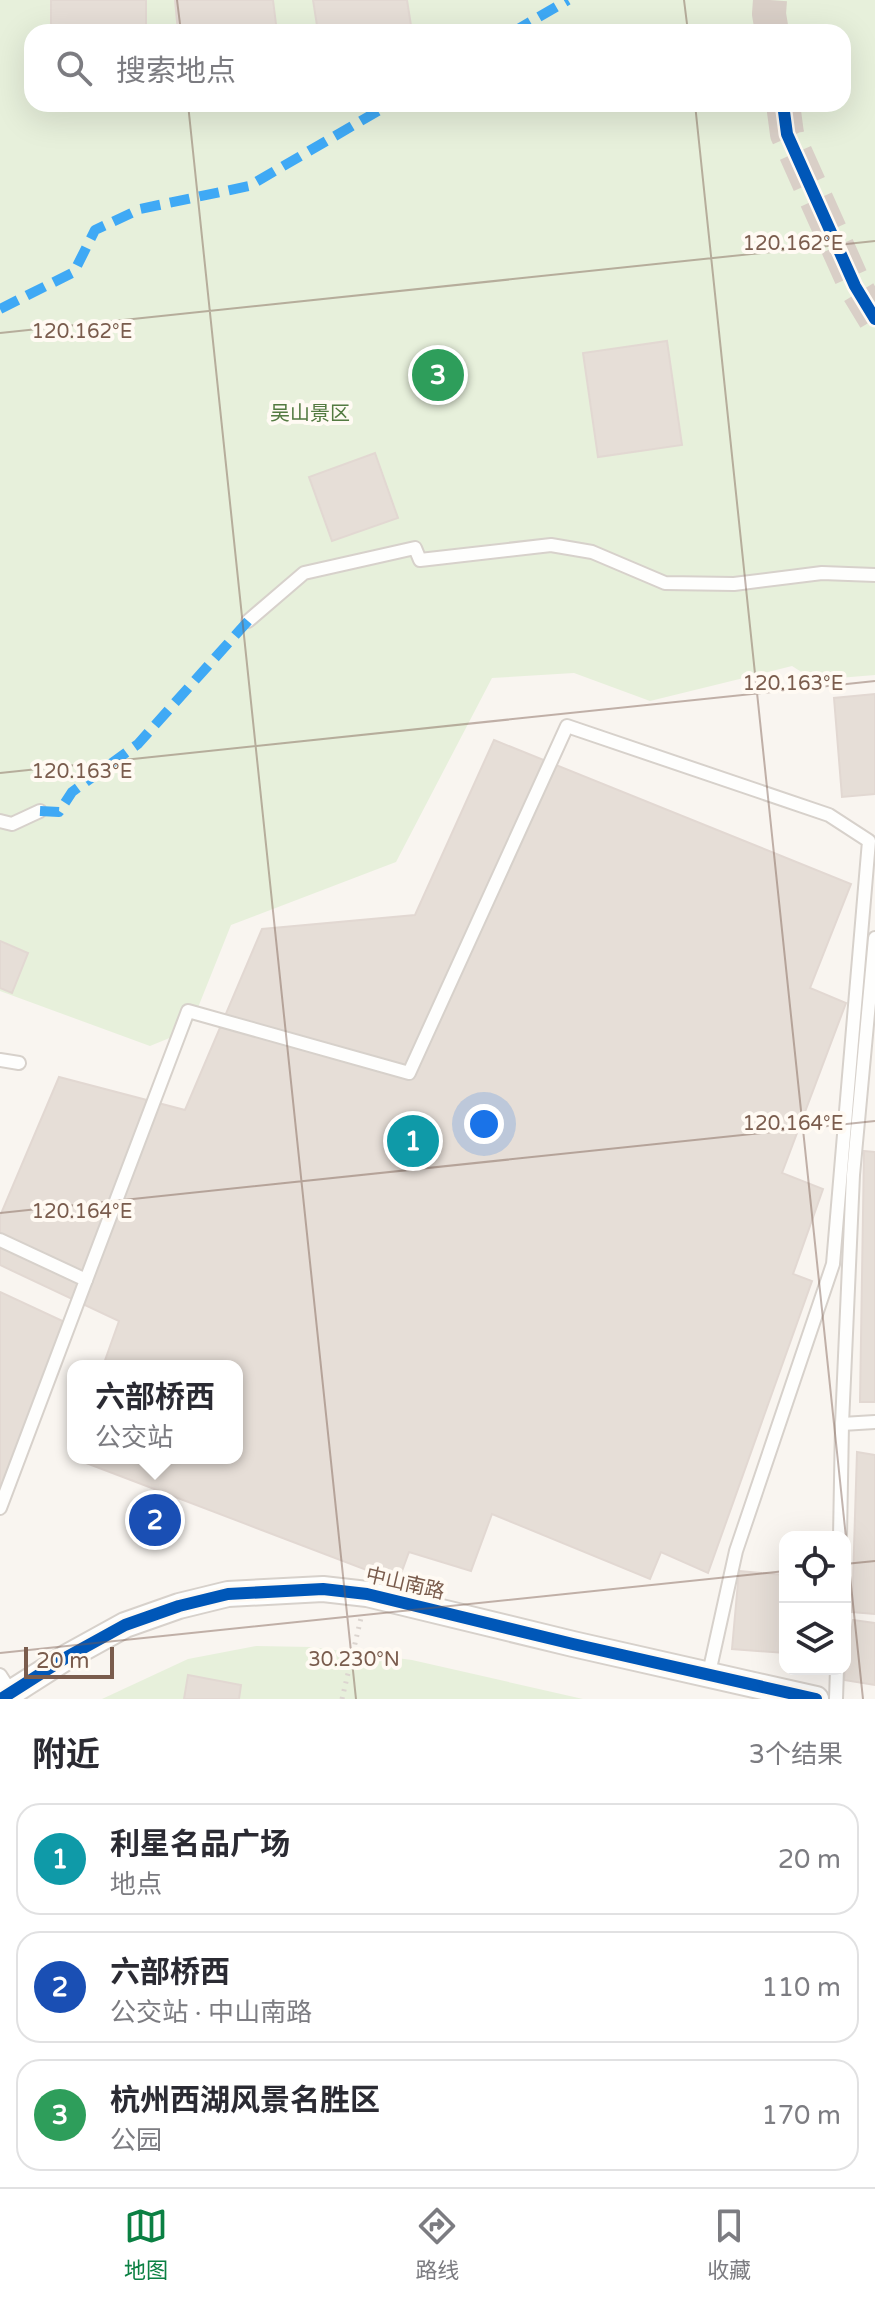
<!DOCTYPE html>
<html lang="zh">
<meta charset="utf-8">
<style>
body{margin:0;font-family:"Varela Round","Noto Sans SC",sans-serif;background:#f7f7f7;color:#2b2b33}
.controls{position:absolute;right:24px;bottom:24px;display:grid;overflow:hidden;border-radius:16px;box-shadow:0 8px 32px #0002}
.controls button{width:72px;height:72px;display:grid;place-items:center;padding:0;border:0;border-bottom:2px solid #e1e1e2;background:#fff;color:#2b2b33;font:40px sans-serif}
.scale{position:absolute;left:24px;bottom:20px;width:90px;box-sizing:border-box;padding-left:8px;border:4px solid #7a5c4d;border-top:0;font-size:22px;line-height:28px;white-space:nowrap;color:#7a5c4d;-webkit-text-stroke:6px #fffaf3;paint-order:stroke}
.you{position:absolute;left:484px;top:1124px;width:28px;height:28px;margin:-20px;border:6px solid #fff;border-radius:50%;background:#1a73e8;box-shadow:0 0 0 12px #1a73e833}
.badge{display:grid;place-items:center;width:52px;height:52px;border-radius:50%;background:#0b8043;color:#fff;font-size:26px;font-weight:700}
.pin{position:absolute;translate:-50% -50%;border:4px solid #fff;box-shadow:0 2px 8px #0006}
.popup{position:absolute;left:67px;top:1360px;width:176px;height:104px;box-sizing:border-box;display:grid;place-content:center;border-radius:16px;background:#fff;filter:drop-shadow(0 2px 6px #0005);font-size:26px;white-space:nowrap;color:#7c7c81}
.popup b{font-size:30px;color:#2b2b33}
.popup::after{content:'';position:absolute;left:50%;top:100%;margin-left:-16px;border:16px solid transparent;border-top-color:#fff}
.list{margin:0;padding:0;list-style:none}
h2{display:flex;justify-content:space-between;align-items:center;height:104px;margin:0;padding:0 32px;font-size:34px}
h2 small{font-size:26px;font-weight:400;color:#7c7c81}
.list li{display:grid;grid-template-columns:52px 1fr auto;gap:24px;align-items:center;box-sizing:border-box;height:112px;margin:0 16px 16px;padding:0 16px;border:2px solid #e1e1e2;border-radius:24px}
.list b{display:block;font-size:30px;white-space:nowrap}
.list p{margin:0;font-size:26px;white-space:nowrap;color:#7c7c81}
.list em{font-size:26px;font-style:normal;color:#7c7c81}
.icon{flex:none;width:44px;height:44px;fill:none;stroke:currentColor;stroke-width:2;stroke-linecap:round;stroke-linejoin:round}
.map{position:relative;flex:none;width:875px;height:1699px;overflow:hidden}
.search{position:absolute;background:#fff;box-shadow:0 8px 32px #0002;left:24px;right:24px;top:24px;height:88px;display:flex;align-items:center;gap:20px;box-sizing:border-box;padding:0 28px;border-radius:24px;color:#7c7c81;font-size:30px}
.sheet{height:488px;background:#fff}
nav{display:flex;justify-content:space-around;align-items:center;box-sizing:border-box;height:112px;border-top:2px solid #e1e1e2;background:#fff;font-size:22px;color:#7c7c81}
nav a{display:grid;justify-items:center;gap:4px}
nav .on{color:#0b8043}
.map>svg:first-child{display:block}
.green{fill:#e7f0db;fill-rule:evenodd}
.building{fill:#e6ded7;stroke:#e2d8d2;stroke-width:2}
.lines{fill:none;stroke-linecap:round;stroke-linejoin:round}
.secondary-tunnel{stroke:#d9cfc7;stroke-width:34;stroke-dasharray:34 17;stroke-linecap:butt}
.lane-casing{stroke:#d7d1cb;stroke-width:16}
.street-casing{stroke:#d7d1cb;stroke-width:28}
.path{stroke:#dcd5d0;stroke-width:5;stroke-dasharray:2 6;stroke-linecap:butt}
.lane{stroke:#fefefd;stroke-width:12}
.street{stroke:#fefefd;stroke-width:24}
.quiet{stroke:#3fa9f5;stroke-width:10;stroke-dasharray:20 10;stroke-linecap:butt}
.cycleway-casing{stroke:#fffaf3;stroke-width:17}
.cycleway{stroke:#0057b8;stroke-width:12}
.ticks{fill:none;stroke:#7a5c4d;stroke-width:2;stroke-opacity:0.45}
.labels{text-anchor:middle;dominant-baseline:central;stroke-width:8;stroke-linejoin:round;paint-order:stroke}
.park-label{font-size:20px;fill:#537a41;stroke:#fffaf3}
.street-label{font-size:20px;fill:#7a5c4d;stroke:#fffaf3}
.ticks-label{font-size:20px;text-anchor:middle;fill:#7a5c4d;stroke:#fffaf3;stroke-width:8;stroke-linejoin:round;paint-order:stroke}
</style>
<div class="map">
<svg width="875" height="1699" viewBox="0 0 875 1699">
<rect width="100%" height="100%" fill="#f9f5f0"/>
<g class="green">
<path d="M0 0H875V675L814 680 792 666 650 701 574 673 492 678 396 862 231 925 189 1030 150 1046 0 991ZM32 32H843V104H32Z"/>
<path d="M256 1646 312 1647 412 1660 583 1699H102L188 1659Z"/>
</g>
<g class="building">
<rect x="51" y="0" width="95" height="32"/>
<path d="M175 0H273L277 32H178Z"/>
<path d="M313 0H407L412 32H318Z"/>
<path d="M667 341 682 445 598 457 583 353Z"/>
<path d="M375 453 398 518 332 541 309 477Z"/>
<path d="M875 694V794L842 797 834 698Z"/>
<path d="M494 740 851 884 810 988 846 1003 782 1173 823 1189 793 1274 812 1281 708 1573 661 1552 650 1579 492 1514 471 1571 409 1552 398 1582 73 1458H237V1366H103L119 1321 0 1265V1216L59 1077 185 1110 262 929 415 915Z"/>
<path d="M0 941 28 953 12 993 0 988Z"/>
<path d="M864 1151 875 1152V1402H860Z"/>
<path d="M0 1292 69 1324 0 1508Z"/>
<path d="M857 1452 875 1455V1614L852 1612Z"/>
<path d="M739 1571 785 1575V1653L732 1649Z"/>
<path d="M853 1620 875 1623V1685L844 1680Z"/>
<path d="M188 1675 241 1685 239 1699H184Z"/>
</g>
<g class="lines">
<g class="secondary-tunnel">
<path d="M770 0 769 14 772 32"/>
<path d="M783 104 787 134 855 286 875 319"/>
</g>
<defs>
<g id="lane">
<path d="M248 621 304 573 415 548 420 560 551 545 592 552 665 583 734 584 822 573 875 575"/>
<path d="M0 821 12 824 40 811"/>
<path d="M0 1060 19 1063"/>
<path d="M0 1240 86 1280 0 1508"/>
<path d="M86 1280 188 1011 409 1073 567 726 829 815 869 841 833 1264 736 1551 709 1673"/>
<path d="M842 1424 875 1422"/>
<path d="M840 1537 842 1424 853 1175 875 938"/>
<path d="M0 1675 11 1692"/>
<path d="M836 1699 837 1669"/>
</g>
<path id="street" d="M1 1699 67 1657 125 1625 179 1606 228 1594 323 1589 367 1594 573 1644 816 1699"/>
</defs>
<use href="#lane" class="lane-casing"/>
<use href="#street" class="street-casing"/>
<path class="path" d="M342 1699 361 1618"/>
<use href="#lane" class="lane"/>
<use href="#street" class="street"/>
<g class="quiet">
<path d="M513 32 568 0"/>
<path d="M0 309 74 272 95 230 140 209 249 186 390 104"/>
<path d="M40 811 59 812 72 792 138 744 248 621"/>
</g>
<defs>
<g id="cycleway">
<path d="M783 104 787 134 855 286 875 319"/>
<path d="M1 1699 67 1657 125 1625 179 1606 228 1594 323 1589 367 1594 573 1644 816 1699"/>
</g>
</defs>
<use href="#cycleway" class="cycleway-casing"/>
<use href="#cycleway" class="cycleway"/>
</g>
<path class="ticks" d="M177 0 181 32M684 0 688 32M188 104 356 1699M695 104 863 1699M0 333 875 241M0 773 875 681M0 1213 875 1121M845 1564 875 1561M0 1653 785 1571"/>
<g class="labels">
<g class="park-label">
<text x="310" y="414">吴山景区</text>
</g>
<g class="street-label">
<text transform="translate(405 1584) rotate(13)">中山南路</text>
</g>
</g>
<g class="ticks-label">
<text x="793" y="250">120.162°E</text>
<text x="82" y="338">120.162°E</text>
<text x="793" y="690">120.163°E</text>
<text x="82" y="778">120.163°E</text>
<text x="793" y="1130">120.164°E</text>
<text x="82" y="1218">120.164°E</text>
<text x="354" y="1666">30.230°N</text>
</g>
</svg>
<div class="controls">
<button><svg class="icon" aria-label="locate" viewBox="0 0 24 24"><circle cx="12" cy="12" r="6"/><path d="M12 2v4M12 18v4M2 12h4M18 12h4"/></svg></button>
<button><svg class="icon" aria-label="layers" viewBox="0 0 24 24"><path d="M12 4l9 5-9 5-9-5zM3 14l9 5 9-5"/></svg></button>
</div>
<div class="scale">20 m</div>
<div class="you"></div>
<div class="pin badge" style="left:413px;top:1141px;background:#0f9aa8">1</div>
<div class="pin badge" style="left:155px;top:1520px;background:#1a4fb4">2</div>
<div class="popup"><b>六部桥西</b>公交站</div>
<div class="pin badge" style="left:438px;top:375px;background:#2e9e5b">3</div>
<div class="search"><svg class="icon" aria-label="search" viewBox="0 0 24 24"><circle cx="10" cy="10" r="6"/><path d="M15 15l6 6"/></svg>搜索地点</div>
</div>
<section class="sheet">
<h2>附近<small>3个结果</small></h2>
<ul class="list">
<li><span class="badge" style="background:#0f9aa8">1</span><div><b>利星名品广场</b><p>地点</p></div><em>20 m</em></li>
<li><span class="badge" style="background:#1a4fb4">2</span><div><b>六部桥西</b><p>公交站 · 中山南路</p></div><em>110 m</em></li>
<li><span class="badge" style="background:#2e9e5b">3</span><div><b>杭州西湖风景名胜区</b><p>公园</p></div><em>170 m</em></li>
</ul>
</section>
<nav>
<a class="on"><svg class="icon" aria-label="map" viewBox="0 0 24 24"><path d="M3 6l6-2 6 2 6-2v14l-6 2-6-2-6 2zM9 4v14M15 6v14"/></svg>地图</a>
<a><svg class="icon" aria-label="directions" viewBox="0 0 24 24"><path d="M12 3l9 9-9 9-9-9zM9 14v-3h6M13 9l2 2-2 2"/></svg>路线</a>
<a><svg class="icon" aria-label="saved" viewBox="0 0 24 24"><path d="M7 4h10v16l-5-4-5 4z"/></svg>收藏</a>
</nav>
